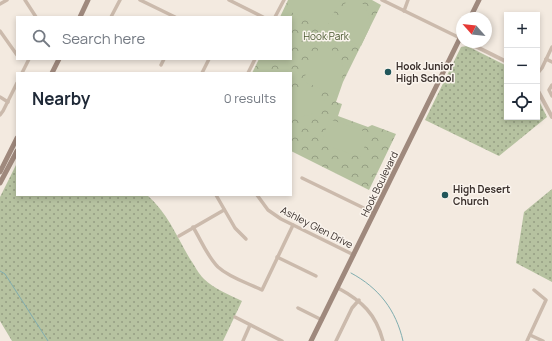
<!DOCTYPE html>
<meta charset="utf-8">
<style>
body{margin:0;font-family:Manrope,sans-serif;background:#f2f2f3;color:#1f2937}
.controls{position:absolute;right:12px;top:12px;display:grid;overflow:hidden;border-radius:0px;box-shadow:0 2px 6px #0003}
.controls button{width:36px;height:36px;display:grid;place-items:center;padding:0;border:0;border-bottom:1px solid #e0e1e3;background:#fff;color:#1f2937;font:20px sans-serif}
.compass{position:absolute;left:456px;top:12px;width:36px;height:36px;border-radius:50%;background:#fff;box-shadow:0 2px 6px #0003;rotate:297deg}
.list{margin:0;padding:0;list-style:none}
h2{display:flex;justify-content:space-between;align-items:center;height:52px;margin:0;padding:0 16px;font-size:17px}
h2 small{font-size:13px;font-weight:400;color:#747a83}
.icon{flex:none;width:22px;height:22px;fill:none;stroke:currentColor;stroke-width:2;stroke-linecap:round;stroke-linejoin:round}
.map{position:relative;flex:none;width:552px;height:341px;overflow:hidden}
.search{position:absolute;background:#fff;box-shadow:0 2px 6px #0003;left:16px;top:16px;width:276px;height:44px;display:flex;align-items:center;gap:10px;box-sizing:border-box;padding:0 14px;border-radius:0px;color:#747a83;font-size:15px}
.panel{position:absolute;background:#fff;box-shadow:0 2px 6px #0003;left:16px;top:72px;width:276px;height:124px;border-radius:0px}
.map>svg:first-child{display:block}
.grass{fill:url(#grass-dots)}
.forest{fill:url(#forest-crowns)}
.pitch{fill:#b6c2a0}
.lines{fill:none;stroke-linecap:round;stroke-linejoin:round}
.stream{stroke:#80adaf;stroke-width:1}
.minor{stroke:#cbbaac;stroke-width:3.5}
.tertiary{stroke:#cbbaac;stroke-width:4}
.secondary{stroke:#9f897d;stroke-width:5}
.poi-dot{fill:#21565a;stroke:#faf4ed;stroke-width:1.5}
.labels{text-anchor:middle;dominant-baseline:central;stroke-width:3;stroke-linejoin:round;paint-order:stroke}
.park-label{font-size:10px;fill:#48572f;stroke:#faf4ed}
.poi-label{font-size:10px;font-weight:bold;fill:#392f2b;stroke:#faf4ed;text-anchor:start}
.street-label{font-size:10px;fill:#392f2b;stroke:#faf4ed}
</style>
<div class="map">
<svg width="552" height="341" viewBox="0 0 552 341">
<defs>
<pattern id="grass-dots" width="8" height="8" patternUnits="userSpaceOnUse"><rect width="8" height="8" fill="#b6c2a0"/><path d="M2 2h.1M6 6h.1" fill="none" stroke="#959e83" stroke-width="1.8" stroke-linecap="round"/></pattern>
<pattern id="forest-crowns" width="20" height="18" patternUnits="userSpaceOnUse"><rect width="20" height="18" fill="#b6c2a0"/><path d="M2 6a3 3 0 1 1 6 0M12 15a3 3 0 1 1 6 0" fill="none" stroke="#959e83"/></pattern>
</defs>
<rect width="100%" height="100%" fill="#f3eae0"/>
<g class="grass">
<path d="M467 46 507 66V117H537V97L547 117 499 156 425 120 461 47Z"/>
<path d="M17 163V195H147C167 212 177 237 190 259 195 266 198 273 204 279 214 289 230 295 242 301L223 341H12L0 321V197Z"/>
<path d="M552 189V282L516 263 524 212Z"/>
</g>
<path class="forest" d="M288 0H372L381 5 343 82 336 102 342 104 338 116 368 127 372 125 396 134 369 190 291 151V73H252L259 59H291V17H280Z"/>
<g class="pitch">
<path d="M290 0H340L327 27 324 28 285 9Z"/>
<path d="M347 0H357L363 4 368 13 370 27 361 46 333 33 332 30Z"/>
<path d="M321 44C345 54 348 73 336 95L305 82 304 78Z"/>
<path d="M302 86 326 98C317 113 308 120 291 114V104L299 88Z"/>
<path d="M329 119 369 133 361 157 321 144Z"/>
</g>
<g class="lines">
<g class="stream">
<path d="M0 271 5 274 48 341"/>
<path d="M351 273C379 288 396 310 403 341"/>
</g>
<g class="minor">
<path d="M25 0 36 17"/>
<path d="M140 0 175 17"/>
<path d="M229 0 263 17"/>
<path d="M382 0 460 38"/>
<path d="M0 4 7 0"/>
<path d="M404 11 408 0"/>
<path d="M111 17 120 0"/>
<path d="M275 17 284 0"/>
<path d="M0 31 17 55"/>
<path d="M546 59 552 62"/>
<path d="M161 65 164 59"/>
<path d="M22 73 29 59"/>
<path d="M202 73 209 59"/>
<path d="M248 73 255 59"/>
<path d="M537 74 542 68 552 47"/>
<path d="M552 85 549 90 552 96"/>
<path d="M0 97 8 102"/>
<path d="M0 115 3 111 17 83"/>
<path d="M302 178 374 213"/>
<path d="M216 195 235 228 246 239"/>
<path d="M257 195 268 210 281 219 354 255"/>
<path d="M193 227C201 240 207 256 218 267 230 278 248 283 262 290L293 225"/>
<path d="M179 236 224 210"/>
<path d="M277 257 316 276"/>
<path d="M338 288C362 301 376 314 383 341"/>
<path d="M298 308 322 320"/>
<path d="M235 317 282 341"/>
<path d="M530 335 543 341"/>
<path d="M243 341 250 325"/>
<path d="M336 341 352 308 359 300"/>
<path d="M527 341 546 300 534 290"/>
</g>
<g class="tertiary">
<path d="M467 42 507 62"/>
<path d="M537 89 552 117"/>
</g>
<g class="secondary">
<path d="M80 17 88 0"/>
<path d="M470 18 479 0"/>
<path d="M52 73 59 59"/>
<path d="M0 172 17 138"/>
<path d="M0 183 17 151"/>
<path d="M311 341 462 34"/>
</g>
</g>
<g class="poi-dot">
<circle cx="388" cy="72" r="4"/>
<circle cx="445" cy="195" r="4"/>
</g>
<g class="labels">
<g class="park-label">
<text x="326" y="36">Hook Park</text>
</g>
<g class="poi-label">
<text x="396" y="66">Hook Junior<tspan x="396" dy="12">High School</tspan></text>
<text x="453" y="189">High Desert<tspan x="453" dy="12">Church</tspan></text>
</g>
<g class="street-label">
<text transform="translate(379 184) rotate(-64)">Hook Boulevard</text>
<text transform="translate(317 227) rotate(27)">Ashley Glen Drive</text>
</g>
</g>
</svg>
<div class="controls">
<button>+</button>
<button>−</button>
<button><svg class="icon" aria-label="locate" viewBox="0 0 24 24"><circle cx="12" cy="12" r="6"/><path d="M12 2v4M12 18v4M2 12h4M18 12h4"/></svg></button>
</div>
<svg class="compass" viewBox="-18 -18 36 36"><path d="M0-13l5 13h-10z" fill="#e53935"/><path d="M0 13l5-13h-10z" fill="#747a83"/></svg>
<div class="search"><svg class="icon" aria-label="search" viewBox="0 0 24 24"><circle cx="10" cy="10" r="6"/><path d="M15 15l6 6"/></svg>Search here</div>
<section class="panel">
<h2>Nearby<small>0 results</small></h2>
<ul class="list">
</ul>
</section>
</div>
